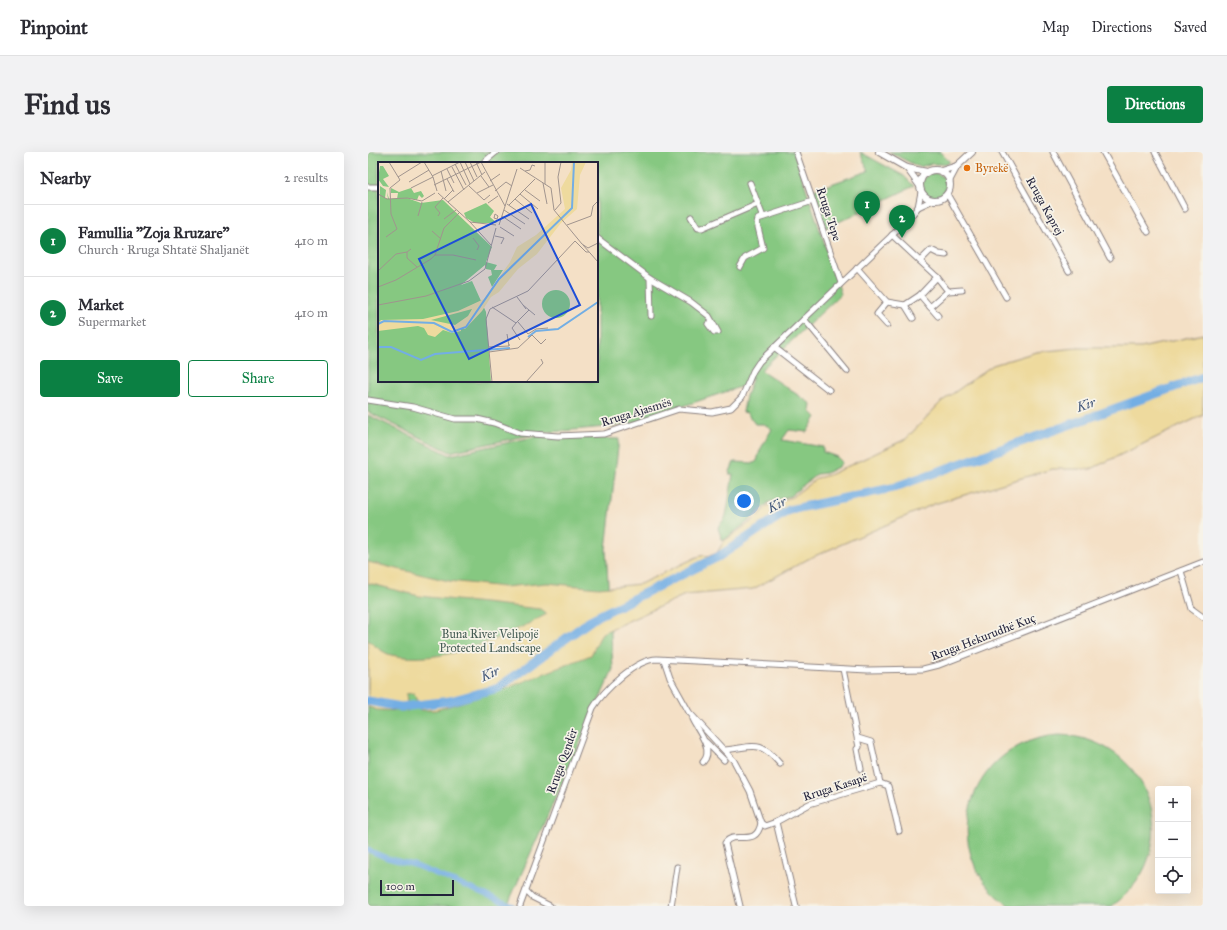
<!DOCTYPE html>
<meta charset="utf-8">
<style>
body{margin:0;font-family:"IM FELL Great Primer",serif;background:#f2f2f3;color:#2b2b33}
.controls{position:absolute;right:12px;bottom:12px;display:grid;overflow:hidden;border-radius:4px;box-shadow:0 4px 16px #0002}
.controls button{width:36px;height:36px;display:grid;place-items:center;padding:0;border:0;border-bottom:1px solid #e1e1e2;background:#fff;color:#2b2b33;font:20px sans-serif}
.scale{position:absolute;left:12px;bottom:10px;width:74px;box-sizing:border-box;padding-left:4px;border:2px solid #22223b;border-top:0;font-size:11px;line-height:14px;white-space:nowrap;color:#22223b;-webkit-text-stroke:3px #f7f3e8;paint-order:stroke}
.you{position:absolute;left:376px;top:349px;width:14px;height:14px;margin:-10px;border:3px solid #fff;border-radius:50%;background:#1a73e8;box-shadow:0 0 0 6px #1a73e833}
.badge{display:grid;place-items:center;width:26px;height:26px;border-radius:50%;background:#0b8043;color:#fff;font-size:13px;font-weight:700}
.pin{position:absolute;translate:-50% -33px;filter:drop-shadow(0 1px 2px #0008)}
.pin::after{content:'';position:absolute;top:21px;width:14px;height:12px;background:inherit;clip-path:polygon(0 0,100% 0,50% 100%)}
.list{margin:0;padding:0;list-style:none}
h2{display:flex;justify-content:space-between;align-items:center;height:52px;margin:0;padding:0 16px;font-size:17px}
h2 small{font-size:13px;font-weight:400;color:#7c7c81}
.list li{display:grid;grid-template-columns:26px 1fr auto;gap:12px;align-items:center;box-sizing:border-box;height:72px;padding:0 16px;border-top:1px solid #e1e1e2}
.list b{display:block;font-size:15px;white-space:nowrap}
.list p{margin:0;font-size:13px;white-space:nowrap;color:#7c7c81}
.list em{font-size:13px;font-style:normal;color:#7c7c81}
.actions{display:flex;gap:8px;padding:12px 16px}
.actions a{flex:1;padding:9px 0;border:1px solid #0b8043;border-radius:4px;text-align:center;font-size:14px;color:#0b8043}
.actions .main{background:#0b8043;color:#fff}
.icon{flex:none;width:22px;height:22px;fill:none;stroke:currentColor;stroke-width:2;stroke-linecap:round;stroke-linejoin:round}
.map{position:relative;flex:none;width:835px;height:754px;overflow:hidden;border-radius:4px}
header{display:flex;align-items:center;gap:24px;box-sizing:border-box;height:56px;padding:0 20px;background:#fff;border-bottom:1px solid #e1e1e2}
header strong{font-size:19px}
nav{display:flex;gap:22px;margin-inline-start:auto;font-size:14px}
.intro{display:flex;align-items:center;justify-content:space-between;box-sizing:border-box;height:96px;padding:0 24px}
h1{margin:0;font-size:28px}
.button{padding:10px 18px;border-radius:4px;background:#0b8043;color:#fff;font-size:14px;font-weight:700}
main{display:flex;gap:24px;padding:0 24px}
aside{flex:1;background:#fff;border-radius:4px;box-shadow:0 4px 16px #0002}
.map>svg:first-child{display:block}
.green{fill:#86c881;stroke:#54755e;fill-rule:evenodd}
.sand{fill:#eeda9e;stroke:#887e6c}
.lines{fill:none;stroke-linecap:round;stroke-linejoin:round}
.canal{stroke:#73aee4;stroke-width:5}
.river{stroke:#73aee4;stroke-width:9}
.minor-casing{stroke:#8b8180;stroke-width:7}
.major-casing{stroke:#8b8180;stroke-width:8}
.minor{stroke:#fff;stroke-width:5}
.major{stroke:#fff;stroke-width:6}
.food-dot{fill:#e8710a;stroke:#f7f3e8;stroke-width:1.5}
.labels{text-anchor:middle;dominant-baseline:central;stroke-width:3.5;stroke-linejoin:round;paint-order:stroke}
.food-label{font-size:12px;fill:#c56008;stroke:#f7f3e8;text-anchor:start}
.street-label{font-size:12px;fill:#22223b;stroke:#f7f3e8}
.park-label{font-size:12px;fill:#455c54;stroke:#f7f3e8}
.water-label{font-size:13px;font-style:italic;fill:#3e5376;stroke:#f7f3e8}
.inset-river{fill:none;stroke:#73aee4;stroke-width:2}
.inset-road{fill:none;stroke:#a0948e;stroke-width:1}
.view{fill:#1d4ed8;fill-opacity:0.15;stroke:#1d4ed8;stroke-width:2}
.inset-edge{fill:none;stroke:#22223b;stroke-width:2}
</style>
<header>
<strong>Pinpoint</strong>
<nav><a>Map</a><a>Directions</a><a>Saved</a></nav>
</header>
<div class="intro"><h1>Find us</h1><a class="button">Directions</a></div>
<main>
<aside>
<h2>Nearby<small>2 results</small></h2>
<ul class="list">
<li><span class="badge">1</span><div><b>Famullia &quot;Zoja Rruzare&quot;</b><p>Church · Rruga Shtatë Shaljanët</p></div><em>410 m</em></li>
<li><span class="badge">2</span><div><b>Market</b><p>Supermarket</p></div><em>410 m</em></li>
</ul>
<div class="actions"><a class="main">Save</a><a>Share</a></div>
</aside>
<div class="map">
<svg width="835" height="754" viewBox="0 0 835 754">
<rect width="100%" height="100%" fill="#f7f3e8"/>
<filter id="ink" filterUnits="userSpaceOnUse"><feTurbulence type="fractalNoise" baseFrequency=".025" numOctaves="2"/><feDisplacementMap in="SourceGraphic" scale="8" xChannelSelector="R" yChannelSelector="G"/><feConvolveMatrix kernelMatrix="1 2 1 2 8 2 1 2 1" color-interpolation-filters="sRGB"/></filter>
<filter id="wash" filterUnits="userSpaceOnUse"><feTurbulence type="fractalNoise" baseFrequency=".012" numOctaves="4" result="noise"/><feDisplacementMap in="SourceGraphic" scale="16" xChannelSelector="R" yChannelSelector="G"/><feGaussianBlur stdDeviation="0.9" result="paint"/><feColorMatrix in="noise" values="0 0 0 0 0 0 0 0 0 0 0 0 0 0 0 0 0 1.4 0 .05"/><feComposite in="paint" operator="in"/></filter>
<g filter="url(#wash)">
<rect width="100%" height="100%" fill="#f4e0c6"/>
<g class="green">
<path d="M0 0H426L473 142 393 218 443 252 442 259 448 265 439 280 421 278 414 288 455 295V300L469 305 474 310 470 315 458 321 449 322 422 344 401 350 382 368 356 388 354 387 350 376C352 372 355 369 357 366 359 364 364 327 365 322H361L366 310 386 311 389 309 392 298 404 277 396 272H387L379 261 375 260 378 244 385 225 375 234 259 273 172 281 82 300 0 260ZM11 11H229V229H11Z"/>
<path d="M492 0 536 24 546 34 458 76 446 38 500 19Z"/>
<path d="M521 0H572L582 10 578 12H563L551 15Z"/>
<circle cx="566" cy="33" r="12"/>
<path d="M0 263 82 303 170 284 251 287 238 397 245 517 139 754H0Z"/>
<path d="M691 583C784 586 821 699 744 754H642C564 702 600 589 691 583Z"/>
</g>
<path class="sand" d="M835 182V263L723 317H684L566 352 442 406 385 437 317 443 234 481 223 503 134 538 68 558H52L46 541 38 542 40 559 9 558 0 555V488C6 493 15 501 23 503 74 514 135 486 179 462L172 457 51 444 0 431V410L81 429 136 435 179 431 231 436 272 432 329 405 336 403 339 405 349 401 356 389 387 367 400 353 424 345 449 326 461 323 538 287 573 250 625 213 668 200 709 196H773Z"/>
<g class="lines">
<path class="canal" d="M0 698 19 706 46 713 145 754"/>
<path class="river" d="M0 549 33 555 82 549 130 536 226 466 350 405 421 358 524 336 835 225"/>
</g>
</g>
<g filter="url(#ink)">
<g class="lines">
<defs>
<g id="minor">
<path d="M428 0 473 131"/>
<path d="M634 0 701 119"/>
<path d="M685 0 742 106"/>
<path d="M735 0 780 80"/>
<path d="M787 0 817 57"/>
<path d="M115 11 128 0"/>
<path d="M382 31 395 65"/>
<path d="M0 35H11"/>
<path d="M579 42 638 145"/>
<path d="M550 55 553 40"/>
<path d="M323 65 330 76H334L390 52"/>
<path d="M229 86 282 126 323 150 341 164 350 180H346L340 172"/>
<path d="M552 109 563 98 571 102 578 103"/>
<path d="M372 115 377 106 395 96 389 71 390 67 445 49"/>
<path d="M489 116 519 150 537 153 552 143 569 125 524 83"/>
<path d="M282 126 283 164"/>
<path d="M580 139 594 138"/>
<path d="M552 143 570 164"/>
<path d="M519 150 509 162 519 173"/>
<path d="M537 153 545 166"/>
<path d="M562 155 580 139 569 125"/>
<path d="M436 167 479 219"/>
<path d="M406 195 461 238"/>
<path d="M0 248 45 255 87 267H109L126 271 152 281 190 284 236 282 311 257 344 260 363 256 374 245 385 219 391 210 540 68 550 55 565 48"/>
<path d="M813 419 824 457 835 465"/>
<path d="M296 508 302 526 321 560 366 609 382 639 393 671 397 674 408 670 441 652 512 631"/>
<path d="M475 517 491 595 489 597 493 617"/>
<path d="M324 567C329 578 347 598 335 610"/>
<path d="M490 586 503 590 512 631 520 634 531 679"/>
<path d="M338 590 356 608"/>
<path d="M357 598C386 595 391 587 412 612"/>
<path d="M408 670 428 754"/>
<path d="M158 739 164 745 182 754"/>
<path d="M152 754 225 556C236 538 268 507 289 507L500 518 555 517 571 513 835 410"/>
<path d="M303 754 309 715"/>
<path d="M372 754 357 691C367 677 388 697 393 671"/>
</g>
<g id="major">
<path d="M511 0 539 16 559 20"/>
<path d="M539 16 552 34"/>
<circle cx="567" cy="33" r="15"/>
<path d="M573 19 589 14 604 0"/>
<path d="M581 29 589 14"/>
</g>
</defs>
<use href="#minor" class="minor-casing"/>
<use href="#major" class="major-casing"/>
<use href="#minor" class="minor"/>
<use href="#major" class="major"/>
</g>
</g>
<circle class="food-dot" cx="599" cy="16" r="4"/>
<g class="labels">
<g class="food-label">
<text x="607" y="16">Byrekë</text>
</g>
<g class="street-label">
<text transform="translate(677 54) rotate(61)">Rruga Kaprej</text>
<text transform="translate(461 62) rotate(72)">Rruga Tepe</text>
<text transform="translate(268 260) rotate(-17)">Rruga Ajasmës</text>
<text transform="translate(615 485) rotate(-21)">Rruga Hekurudhë Kuç</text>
<text transform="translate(194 609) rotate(-70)">Rruga Qendër</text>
<text transform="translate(467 635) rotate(-18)">Rruga Kasapë</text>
</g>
<g class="park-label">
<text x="122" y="482">Buna River Velipojë<tspan x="122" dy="14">Protected Landscape</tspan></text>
</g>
<g class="water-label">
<text transform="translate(718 253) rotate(-20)">Kir</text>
<text transform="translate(409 353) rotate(-28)">Kir</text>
<text transform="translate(122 522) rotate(-25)">Kir</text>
</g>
</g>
<g transform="translate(10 10)">
<rect width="220" height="220" fill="#f4e0c6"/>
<path d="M2 4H5L11 14 5 17 11 25 5 24 0 17ZM2 24 8 28 7 36 10 37 9 30 11 37H19L20 31H13V26L21 30 33 26 36 31 43 29 46 34 44 36 41 33 39 38 29 36 43 41 65 38 114 85 108 100 119 103 116 108H125L114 125 110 115 114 113 113 108 108 107 107 103 83 123 94 119 108 150 113 220H0ZM108 41 116 49 112 55 119 61H97L88 56 86 51ZM164 142a14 14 0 1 1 28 0a14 14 0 1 1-28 0Z" fill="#86c881"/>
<path d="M194 0H208L202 13 199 47 183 61 159 92 140 107 121 130 113 135 104 149 87 167 83 166V169L74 171 65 168 57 175 50 173 46 166 40 164 0 169V161L3 158 45 157 80 149 106 137 132 100 139 85 158 73 187 47 183 26 193 8ZM94 147 90 154 77 163 53 158Z" fill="#eeda9e" fill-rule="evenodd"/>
<path class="inset-river" d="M0 162 6 159 56 161 74 170 88 165 121 117 194 46 196 0M150 175 158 169 180 167 220 140M0 185H13L43 198 57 192 132 186"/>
<path class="inset-road" d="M46 0 55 15 59 29M82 0 92 22M87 0 96 19M92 0 99 15M98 0 104 13M103 0 127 44M77 2 88 23M74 5 86 28M142 6 173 26 176 48 204 82 210 86 220 81M69 7 76 21M63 9 68 29M147 9 152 8 154 3 157 4M54 14 82 0M103 14 111 25M20 15 44 0M69 17 76 30M112 19 122 12M31 20 51 8M165 21 169 42M167 22V0M56 23 103 0M91 24 106 38 112 33M33 26 55 15M147 28 162 39M117 29 128 20 134 24M60 31 92 60 118 63M99 31 115 23M0 32 9 37 29 36 44 39 57 31M142 32 160 47M66 37 75 28M137 37 154 51M70 40 107 10M110 41 120 34M129 42 151 57M131 43 157 17M126 48 147 62M177 48 183 41 180 15 183 0M117 52 120 54 119 57 116 56ZM40 54 44 40M60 54 62 51 57 45 65 36M124 54 143 67M66 57 78 48M92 60 113 83M121 63 139 7M189 63 213 54 215 44 220 39M122 65 136 74M54 69 63 77M117 74 126 76 123 82M8 75 19 67 13 52 12 26 22 18 11 0M95 76 101 84 99 88M205 83 220 100M29 90V96L39 105M57 93H75L98 98M0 109 18 92 29 90 33 87M0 125 18 118 53 97 57 93 66 66 81 51M139 135 148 147M0 143 48 134 91 119 107 107 118 66M145 143 157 153M114 145 138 161 151 148M140 160 150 172 158 167 170 166M138 161 134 166 142 178M129 172 131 184M111 185 131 184V182M111 190 140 186 154 173 163 182 168 177M114 220 108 157 112 147 150 129 197 79 208 90H211M148 220 165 201 163 197"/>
<path class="view" d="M153 42 202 143 91 197 41 97Z"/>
<rect width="220" height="220" class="inset-edge"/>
</g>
</svg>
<div class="controls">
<button>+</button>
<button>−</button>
<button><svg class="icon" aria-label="locate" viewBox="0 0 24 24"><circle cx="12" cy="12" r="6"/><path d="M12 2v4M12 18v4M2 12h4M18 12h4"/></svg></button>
</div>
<div class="scale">100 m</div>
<div class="you"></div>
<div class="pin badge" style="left:499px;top:72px">1</div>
<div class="pin badge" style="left:534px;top:86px">2</div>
</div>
</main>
